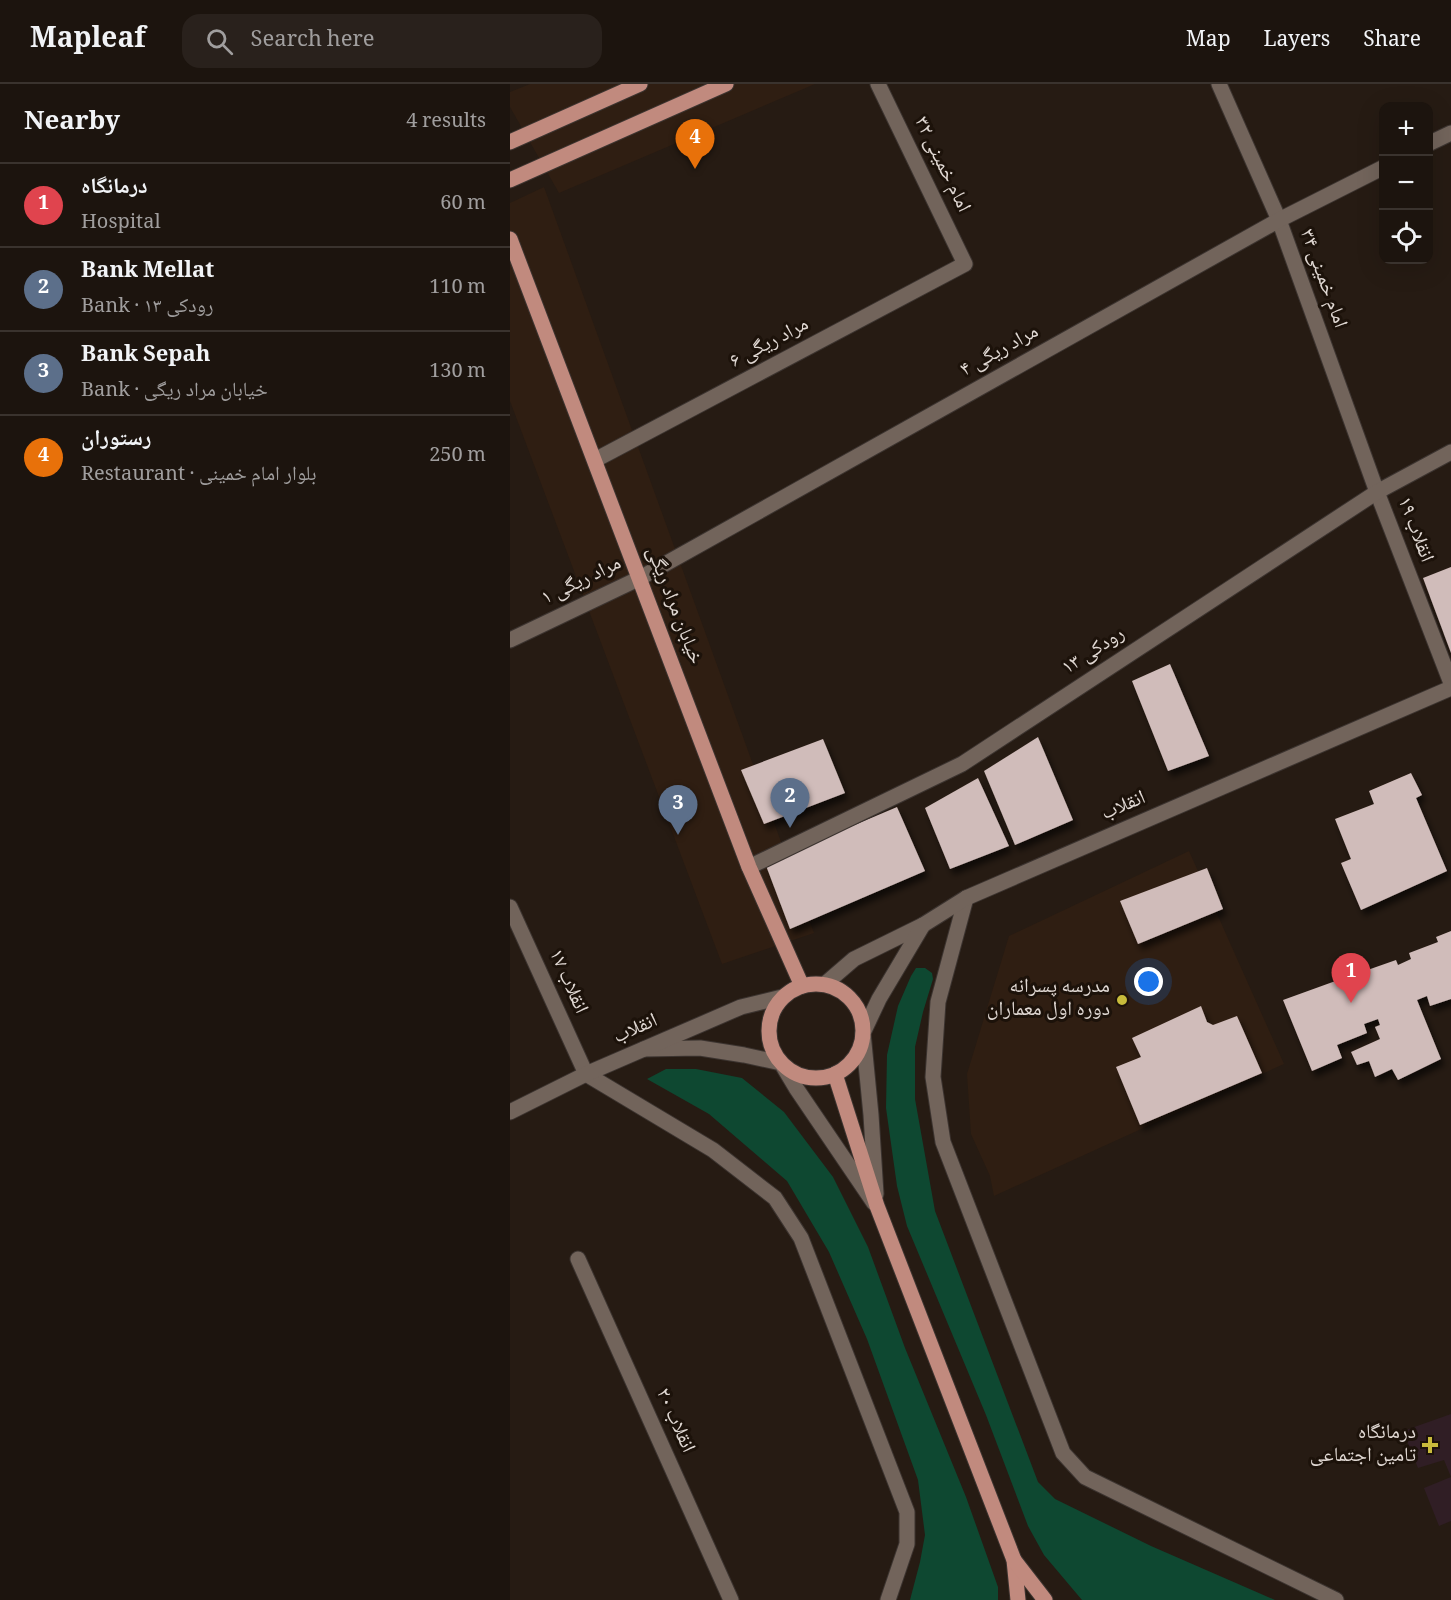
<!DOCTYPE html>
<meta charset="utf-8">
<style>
body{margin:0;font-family:Georgia,"Noto Naskh Arabic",serif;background:#29211c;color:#f1f3f6}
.controls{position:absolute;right:18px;top:18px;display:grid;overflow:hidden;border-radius:12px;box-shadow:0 6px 24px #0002}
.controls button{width:54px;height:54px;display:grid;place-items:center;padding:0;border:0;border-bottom:2px solid #3a332e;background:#1c140e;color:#f1f3f6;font:30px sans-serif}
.you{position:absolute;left:639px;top:898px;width:21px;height:21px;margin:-15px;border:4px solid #fff;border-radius:50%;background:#1a73e8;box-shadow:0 0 0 9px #1a73e833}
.badge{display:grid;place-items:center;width:39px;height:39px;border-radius:50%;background:#7c3aed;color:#fff;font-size:20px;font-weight:700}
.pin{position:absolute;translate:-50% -50px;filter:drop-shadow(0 2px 3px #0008)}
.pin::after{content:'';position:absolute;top:32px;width:21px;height:18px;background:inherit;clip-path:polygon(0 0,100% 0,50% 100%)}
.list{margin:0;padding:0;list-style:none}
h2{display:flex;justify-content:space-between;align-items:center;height:78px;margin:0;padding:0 24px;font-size:26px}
h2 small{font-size:20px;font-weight:400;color:#a09e9e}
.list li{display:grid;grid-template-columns:39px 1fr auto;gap:18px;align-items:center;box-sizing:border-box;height:84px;padding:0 24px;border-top:2px solid #3a332e}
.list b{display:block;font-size:22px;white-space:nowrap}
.list p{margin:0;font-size:20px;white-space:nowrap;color:#a09e9e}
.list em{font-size:20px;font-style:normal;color:#a09e9e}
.icon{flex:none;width:33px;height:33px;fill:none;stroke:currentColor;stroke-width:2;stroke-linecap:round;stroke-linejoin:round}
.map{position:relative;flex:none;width:941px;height:1516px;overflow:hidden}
header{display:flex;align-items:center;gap:36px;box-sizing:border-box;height:84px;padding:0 30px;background:#1c140e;border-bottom:2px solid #3a332e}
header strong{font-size:28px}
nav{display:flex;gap:33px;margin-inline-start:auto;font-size:21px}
.search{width:420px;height:54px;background:#29211c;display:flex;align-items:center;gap:15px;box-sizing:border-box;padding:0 21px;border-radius:18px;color:#a09e9e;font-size:22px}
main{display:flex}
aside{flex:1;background:#1c140e}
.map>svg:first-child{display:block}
.built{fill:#2f1e12}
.medical{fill:#301e25}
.green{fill:#0e4831}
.building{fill:#d0bcba;filter:url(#shadow)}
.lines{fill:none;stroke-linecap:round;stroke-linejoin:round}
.minor-casing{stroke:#3c3430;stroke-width:17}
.major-casing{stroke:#3c3430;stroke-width:17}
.minor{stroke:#72645b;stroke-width:15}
.major{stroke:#c18a7e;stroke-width:15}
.poi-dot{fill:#c8bb3b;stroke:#1c120a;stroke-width:2}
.labels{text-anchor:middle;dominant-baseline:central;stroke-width:6;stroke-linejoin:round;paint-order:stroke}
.street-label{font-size:20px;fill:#e0d8d3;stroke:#1c120a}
.poi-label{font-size:20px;fill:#e0d8d3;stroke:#1c120a;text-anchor:end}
</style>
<header>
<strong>Mapleaf</strong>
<div class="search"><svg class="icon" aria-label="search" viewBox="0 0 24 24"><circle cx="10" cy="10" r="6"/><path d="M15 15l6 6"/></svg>Search here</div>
<nav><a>Map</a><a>Layers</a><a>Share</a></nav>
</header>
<main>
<aside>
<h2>Nearby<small>4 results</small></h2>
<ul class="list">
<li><span class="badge" style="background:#e0444e">1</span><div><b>درمانگاه</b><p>Hospital</p></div><em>60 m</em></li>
<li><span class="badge" style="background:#5c6f8a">2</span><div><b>Bank Mellat</b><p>Bank · رودکی ۱۳</p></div><em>110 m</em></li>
<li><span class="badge" style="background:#5c6f8a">3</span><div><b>Bank Sepah</b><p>Bank · خیابان مراد ریگی</p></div><em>130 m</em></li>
<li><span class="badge" style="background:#e8710a">4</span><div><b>رستوران</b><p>Restaurant · بلوار امام خمینی</p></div><em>250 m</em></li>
</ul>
</aside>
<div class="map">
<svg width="941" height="1516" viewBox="0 0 941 1516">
<defs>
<filter id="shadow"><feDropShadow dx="3.5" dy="6" stdDeviation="3" flood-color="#0009"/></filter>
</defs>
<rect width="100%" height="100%" fill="#261b13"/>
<g class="built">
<path d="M20 0H305L49 109 0 23V8Z"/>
<path d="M34 103 304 849 212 880 0 317V119Z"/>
<path d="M679 767 774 980 484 1112 480 1092 461 1050 457 990 499 852Z"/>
</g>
<g class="medical">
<path d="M941 1330V1393L934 1376 908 1384 893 1347Z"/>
<path d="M941 1393V1437L929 1442 914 1404Z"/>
</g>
<g class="green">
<path d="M406 884H415L422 889 423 895 413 928 405 963V1015L425 1127 528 1398 545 1415 641 1462 765 1516H572L534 1471 518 1442 476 1331 397 1142 387 1102 376 1024 377 971 388 922 401 892Z"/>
<path d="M156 985H186L232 994 274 1028 323 1093 358 1163 395 1264 456 1413 488 1503V1516H400L410 1478 415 1451 408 1396 357 1255 319 1168 277 1097 199 1030 137 995Z"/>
</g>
<g class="building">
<path d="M941 483V569L913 494Z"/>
<path d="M660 580 699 672 658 687 622 597Z"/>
<path d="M528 653 563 736 505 761 474 687Z"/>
<path d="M313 655 335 709 254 740 231 686Z"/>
<path d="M901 689 912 711 906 714 937 787 851 826 831 779 841 775 825 735 864 720 859 707Z"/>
<path d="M468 694 499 762 440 785 415 724Z"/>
<path d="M387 723 415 787 280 845 255 779Z"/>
<path d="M697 784 713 825 628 860 610 817Z"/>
<path d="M941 847V915L920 922 917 912 907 916 931 975 888 996 882 985 865 993 859 977 847 981 841 968 870 955 865 943 870 941 868 935 854 940 857 949 827 961 832 974 802 987 773 916 831 895 834 901 851 894 849 889 886 876 888 881 901 875 899 869 928 858 926 853Z"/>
<path d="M691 922 697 938 703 941 727 932 752 989 630 1041 606 983 631 973 622 954Z"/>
</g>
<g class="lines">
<defs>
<g id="minor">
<path d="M709 0 769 136 867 408 941 599"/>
<path d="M918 60 941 49"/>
<path d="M85 376 455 180 368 0"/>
<path d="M0 556 130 494 769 136 874 83"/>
<path d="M239 783 452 680 867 408 941 368"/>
<path d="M456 814 428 918 423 993 433 1058 553 1369 575 1393 826 1516"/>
<path d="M0 823 76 990 203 1066 265 1114 291 1154 397 1428V1460L378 1516"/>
<path d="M315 900 344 875 413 841 456 814 941 604"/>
<path d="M134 965 190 964 234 971 271 979 286 1004 364 1119"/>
<path d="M0 1028 76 990 231 923 272 913"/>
<path d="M366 1110 361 1031 353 949 369 915 413 841"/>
<path d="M68 1175 221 1516"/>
</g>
<g id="major">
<path d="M0 58 130 0"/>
<path d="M0 96 216 0"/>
<path d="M0 155 239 783 292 902"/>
<circle cx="306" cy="947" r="47"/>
<path d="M325 990 367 1122 504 1476 508 1516"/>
<path d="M504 1476 535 1516"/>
</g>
</defs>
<use href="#minor" class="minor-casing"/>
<use href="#major" class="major-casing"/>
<use href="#minor" class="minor"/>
<use href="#major" class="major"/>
</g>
<g class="poi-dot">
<circle cx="612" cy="916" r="6"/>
<path d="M917 1352h6v6h6v6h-6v6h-6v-6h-6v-6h6z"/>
</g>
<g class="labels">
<g class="street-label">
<text transform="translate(431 81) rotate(64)">امام خمینی ۳۲</text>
<text transform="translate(812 195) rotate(70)">امام خمینی ۳۴</text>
<text transform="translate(260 260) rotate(-28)">مراد ریگی ۶</text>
<text transform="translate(490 268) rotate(-29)">مراد ریگی ۴</text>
<text transform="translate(904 446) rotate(69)">انقلاب ۱۹</text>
<text transform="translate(72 498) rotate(-26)">مراد ریگی ۱</text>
<text transform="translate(163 522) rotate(69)">خیابان مراد ریگی</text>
<text transform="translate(584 568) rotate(-33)">رودکی ۱۳</text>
<text transform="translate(614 723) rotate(-23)">انقلاب</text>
<text transform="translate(57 898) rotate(66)">انقلاب ۱۷</text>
<text transform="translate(126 946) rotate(-24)">انقلاب</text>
<text transform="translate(164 1337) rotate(66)">انقلاب ۲۰</text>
</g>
<g class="poi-label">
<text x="600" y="904">مدرسه پسرانه<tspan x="600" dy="23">دوره اول معماران</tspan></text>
<text x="906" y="1350">درمانگاه<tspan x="906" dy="23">تامین اجتماعی</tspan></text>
</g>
</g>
</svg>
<div class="controls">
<button>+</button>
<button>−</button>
<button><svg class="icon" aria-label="locate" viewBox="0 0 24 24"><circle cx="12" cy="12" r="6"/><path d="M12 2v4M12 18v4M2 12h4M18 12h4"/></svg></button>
</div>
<div class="you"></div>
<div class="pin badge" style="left:841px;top:919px;background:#e0444e">1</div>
<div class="pin badge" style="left:280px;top:744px;background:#5c6f8a">2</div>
<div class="pin badge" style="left:168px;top:751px;background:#5c6f8a">3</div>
<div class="pin badge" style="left:185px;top:85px;background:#e8710a">4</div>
</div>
</main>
